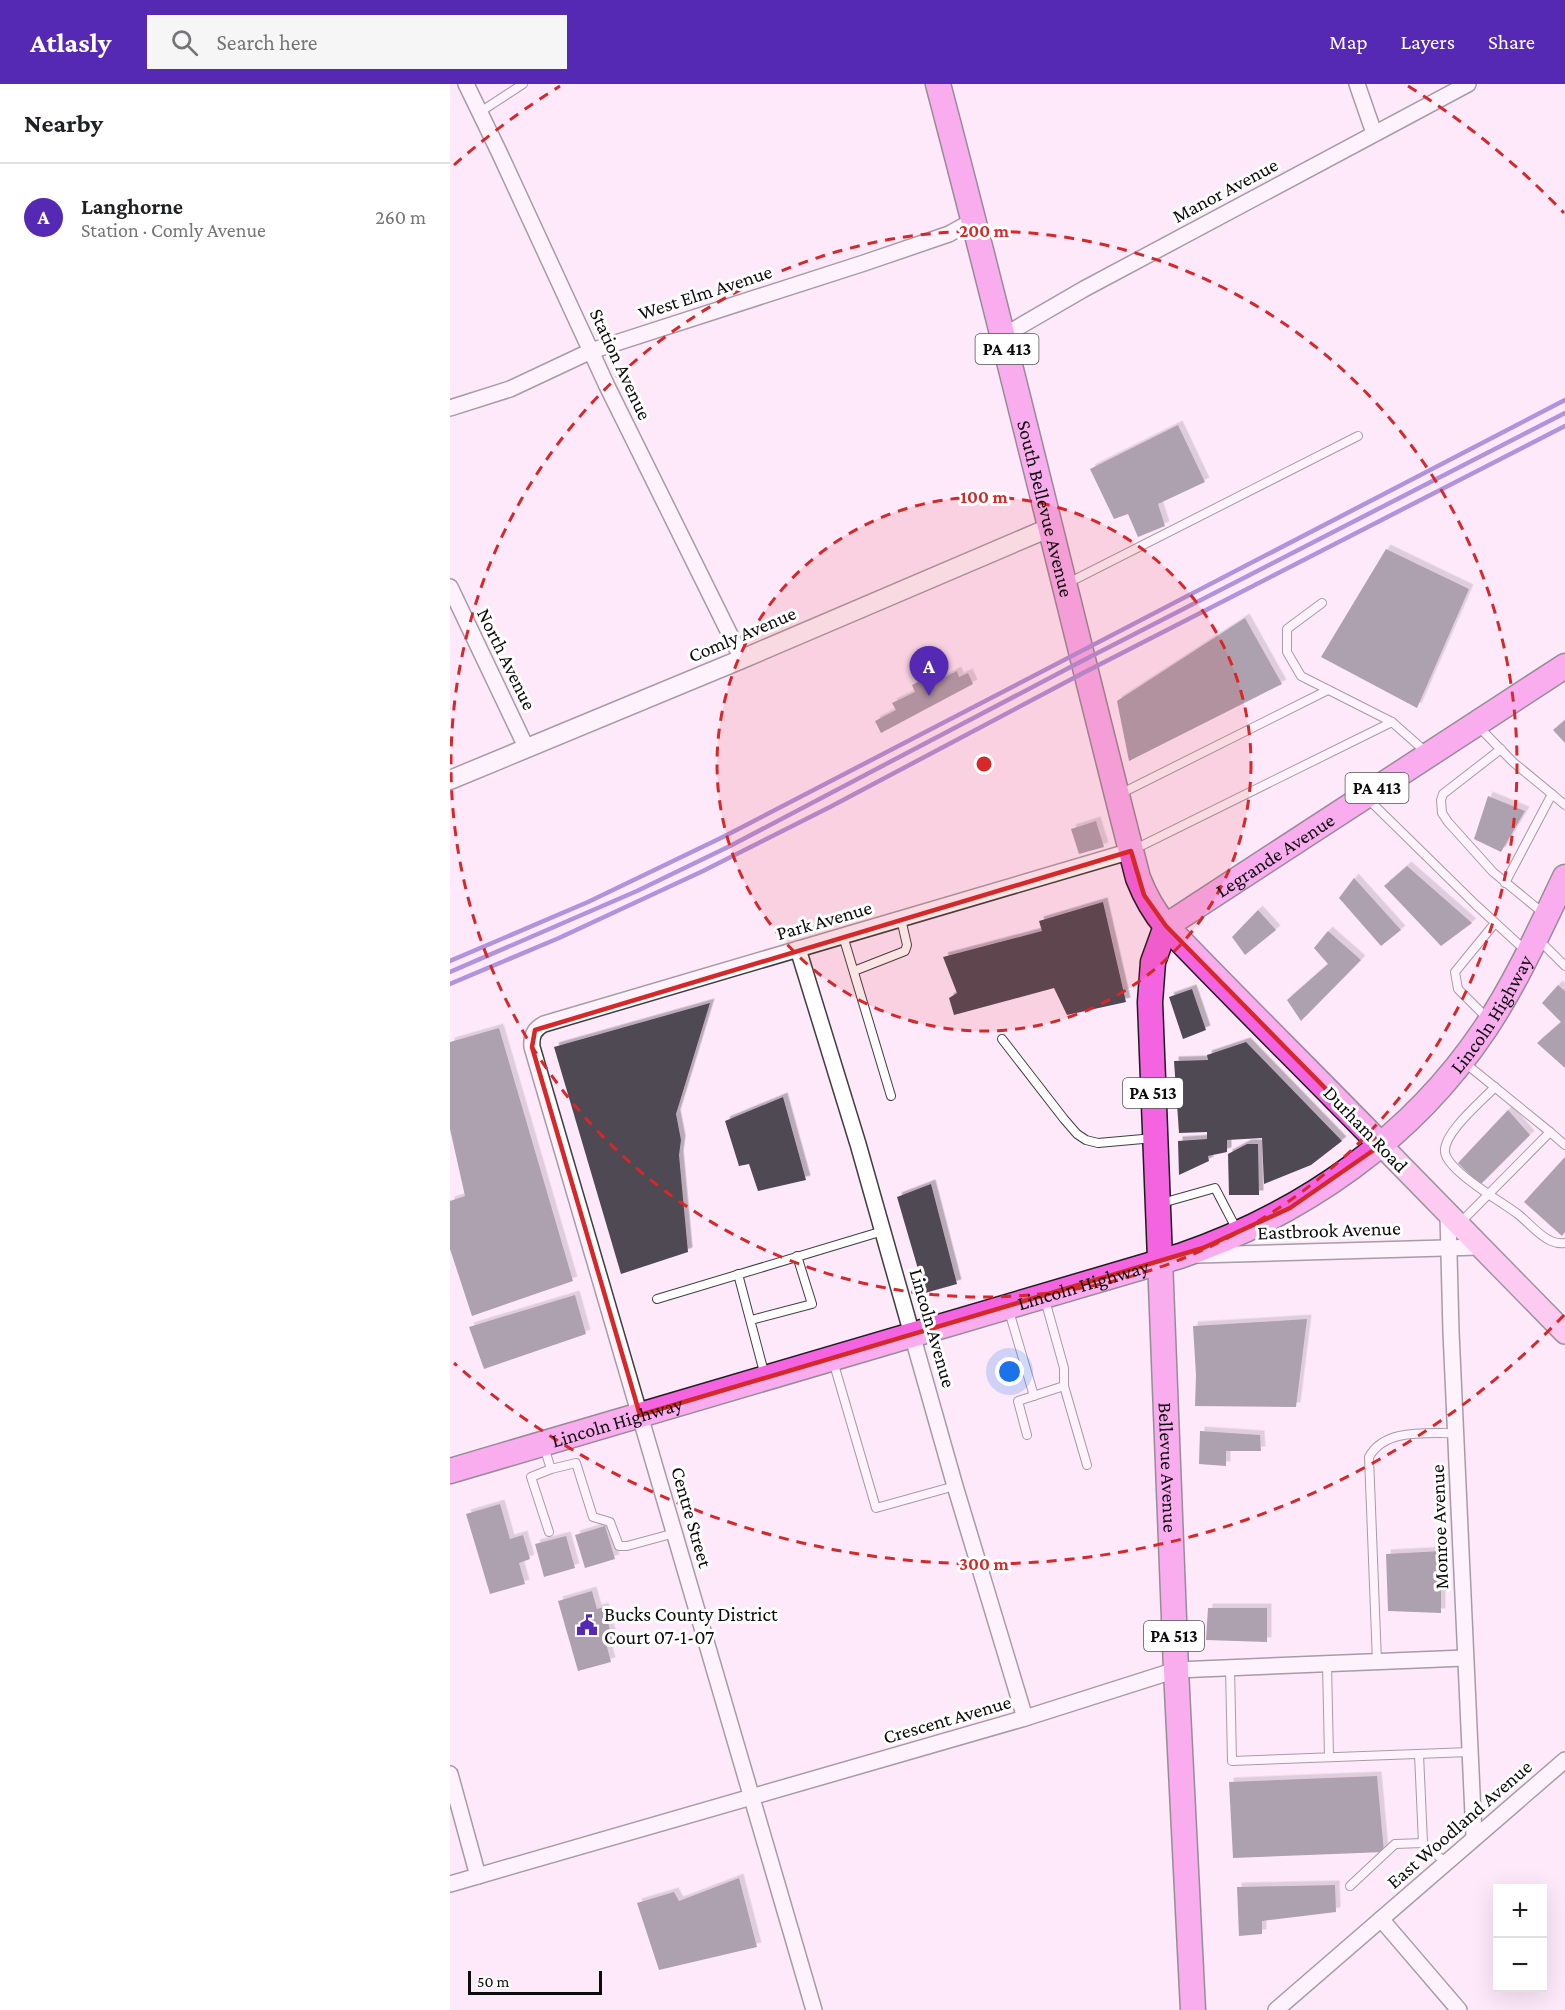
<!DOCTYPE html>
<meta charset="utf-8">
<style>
body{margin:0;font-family:"Crimson Pro",serif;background:#f6f6f6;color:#202124}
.controls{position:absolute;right:18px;bottom:18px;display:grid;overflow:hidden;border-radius:0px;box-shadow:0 6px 24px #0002}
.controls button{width:54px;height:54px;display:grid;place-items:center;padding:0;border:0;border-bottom:2px solid #e0e0e0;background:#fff;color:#202124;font:30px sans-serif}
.scale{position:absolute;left:18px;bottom:15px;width:134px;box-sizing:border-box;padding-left:6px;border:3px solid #0b0b0b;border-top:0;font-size:16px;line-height:21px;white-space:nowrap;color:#0b0b0b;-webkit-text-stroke:4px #fff;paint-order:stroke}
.you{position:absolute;left:560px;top:1288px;width:21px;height:21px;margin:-15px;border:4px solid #fff;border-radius:50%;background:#1a73e8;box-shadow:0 0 0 9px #1a73e833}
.badge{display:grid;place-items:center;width:39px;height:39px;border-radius:50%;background:#5629b5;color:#fff;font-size:20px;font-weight:700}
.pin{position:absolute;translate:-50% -50px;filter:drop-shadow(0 2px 3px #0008)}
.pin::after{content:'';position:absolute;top:32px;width:21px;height:18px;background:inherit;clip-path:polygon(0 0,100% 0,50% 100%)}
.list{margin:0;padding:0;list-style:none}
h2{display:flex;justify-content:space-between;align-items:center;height:78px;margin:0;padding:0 24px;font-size:26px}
h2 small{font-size:20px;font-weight:400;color:#757577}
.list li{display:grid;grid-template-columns:39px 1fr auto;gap:18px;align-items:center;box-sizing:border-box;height:108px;padding:0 24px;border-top:2px solid #e0e0e0}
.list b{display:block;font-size:22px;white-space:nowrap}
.list p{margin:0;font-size:20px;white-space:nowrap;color:#757577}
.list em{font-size:20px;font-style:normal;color:#757577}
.icon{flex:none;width:33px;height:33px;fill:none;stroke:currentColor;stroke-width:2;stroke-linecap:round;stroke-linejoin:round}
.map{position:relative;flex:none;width:1115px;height:1926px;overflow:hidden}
header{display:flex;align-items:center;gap:36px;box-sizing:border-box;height:84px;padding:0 30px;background:#5629b5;color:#fff}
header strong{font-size:28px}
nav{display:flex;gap:33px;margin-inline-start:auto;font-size:21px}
.search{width:420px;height:54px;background:#f6f6f6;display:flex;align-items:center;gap:15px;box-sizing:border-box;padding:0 21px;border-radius:0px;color:#757577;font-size:22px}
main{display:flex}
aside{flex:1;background:#fff}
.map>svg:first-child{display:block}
.building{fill:#504853;filter:url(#shadow)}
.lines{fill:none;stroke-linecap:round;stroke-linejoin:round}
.service-casing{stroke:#3e3e3e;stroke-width:10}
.minor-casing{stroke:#3e3e3e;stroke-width:18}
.tertiary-casing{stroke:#3e3e3e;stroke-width:21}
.secondary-casing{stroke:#2d2d2d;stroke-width:24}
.primary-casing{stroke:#1c1c1c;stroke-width:27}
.service{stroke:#fff;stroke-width:8}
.minor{stroke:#fff;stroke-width:15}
.tertiary{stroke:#fff;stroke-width:18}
.secondary{stroke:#fca6e6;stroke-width:21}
.primary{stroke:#f464e1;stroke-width:24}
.rail{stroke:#5629b5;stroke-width:4.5}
.marked{fill:none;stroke:#d62828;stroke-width:4.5;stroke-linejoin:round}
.ring{fill:none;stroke:#d62828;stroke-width:3;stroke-dasharray:10 8}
.labels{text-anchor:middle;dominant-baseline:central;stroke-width:6;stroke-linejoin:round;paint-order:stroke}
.shield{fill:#fff;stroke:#545454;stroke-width:1.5}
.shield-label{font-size:18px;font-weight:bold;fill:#0b0b0b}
.street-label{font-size:20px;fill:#0b0b0b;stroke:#fff}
.poi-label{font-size:20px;fill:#0b0b0b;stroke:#fff;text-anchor:start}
.centre{fill:#d62828;stroke:#fff;stroke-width:3}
.ring-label{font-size:18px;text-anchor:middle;font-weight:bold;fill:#d62828;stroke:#fff;stroke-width:6;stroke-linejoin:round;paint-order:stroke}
</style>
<header>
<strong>Atlasly</strong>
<div class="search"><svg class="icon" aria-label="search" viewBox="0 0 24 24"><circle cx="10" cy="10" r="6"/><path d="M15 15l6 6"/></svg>Search here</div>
<nav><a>Map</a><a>Layers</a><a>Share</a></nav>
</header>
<main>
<aside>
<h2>Nearby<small></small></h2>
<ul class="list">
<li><span class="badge">A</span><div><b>Langhorne</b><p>Station · Comly Avenue</p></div><em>260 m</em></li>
</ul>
</aside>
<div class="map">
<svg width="1115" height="1926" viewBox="0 0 1115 1926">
<defs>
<filter id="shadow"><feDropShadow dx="4.5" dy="-4.5" stdDeviation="0" flood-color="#0004"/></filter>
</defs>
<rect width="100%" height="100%" fill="#fee9fb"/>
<g class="building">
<path d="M728 341 755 398 708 420 715 442 688 453 678 430 664 435 640 385Z"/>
<path d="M936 465 1019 505 967 624 871 573Z"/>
<path d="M795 534 832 600 679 677 667 617Z"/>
<path d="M507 587 509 593 518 589 523 600 431 649 425 637 446 626 442 619 465 608 462 601 480 592 483 599Z"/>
<path d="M1115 636V659L1103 646Z"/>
<path d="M1038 712 1075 727 1051 768 1024 755Z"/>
<path d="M646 737 654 763 629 770 621 745Z"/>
<path d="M957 782 1022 839 991 862 934 802Z"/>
<path d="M904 794 951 846 931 862 889 814Z"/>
<path d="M653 818 676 918 617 931 604 904 504 931 499 914 507 909 493 873 592 847 589 837Z"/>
<path d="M808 826 826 846 795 871 782 853Z"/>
<path d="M878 847 911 876 851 937 837 916 878 880 864 864Z"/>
<path d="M1108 901 1115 907V984L1087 959 1111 938 1092 919Z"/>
<path d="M742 905 756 946 733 955 719 913Z"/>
<path d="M260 919 226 1030 231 1056 229 1071 238 1168 171 1190 104 963Z"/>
<path d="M49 944 123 1197 22 1232 0 1165V1117L15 1112 0 1045V958Z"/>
<path d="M796 958 892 1057 861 1081 814 1100 812 1054 777 1056V1068L758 1072 759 1077 729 1091 728 1057 757 1055V1048L729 1049 724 977 758 976 757 971Z"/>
<path d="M333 1013 356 1096 308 1107 299 1080 289 1082 275 1037Z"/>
<path d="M1058 1026 1080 1051 1030 1101 1008 1079Z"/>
<path d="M797 1060H808L809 1111H779L778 1070Z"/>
<path d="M1115 1073V1148L1112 1152 1074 1118Z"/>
<path d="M481 1100 507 1200 475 1209 447 1113Z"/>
<path d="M125 1211 136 1250 34 1285 19 1243Z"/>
<path d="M857 1235 846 1323 745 1322 746 1291 743 1242Z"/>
<path d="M750 1347 810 1351 811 1367H776V1382L749 1380Z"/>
<path d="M50 1420 60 1455 73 1451 80 1475 69 1479 75 1500 40 1510 16 1430Z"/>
<path d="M155 1442 165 1475 135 1484 125 1451Z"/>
<path d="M116 1452 125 1484 94 1493 85 1460Z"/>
<path d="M991 1467V1529L938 1527 936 1470Z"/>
<path d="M142 1507 147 1525 154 1523 163 1557 156 1559 161 1578 128 1587 108 1517Z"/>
<path d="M758 1524H817V1558L756 1556Z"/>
<path d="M927 1692 934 1768 783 1774 779 1698Z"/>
<path d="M289 1794 307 1863 209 1886 187 1819 224 1808 229 1817Z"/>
<path d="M885 1801 886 1828 812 1837V1850L789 1852 787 1803Z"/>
</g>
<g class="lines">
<defs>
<g id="service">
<path d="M30 28 73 0"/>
<path d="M618 499 908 352"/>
<path d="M872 519 837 545V568L851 592 942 638 976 668"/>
<path d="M1027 641 1063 678 1115 721"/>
<path d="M1051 665 993 710 991 716 992 729 998 738 1043 788 1093 829"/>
<path d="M670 710 878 606"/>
<path d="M917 714 1026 821 1075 866"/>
<path d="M685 765 942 638"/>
<path d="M1055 799 1102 710"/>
<path d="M393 852 441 1012"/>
<path d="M1089 856 1115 882"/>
<path d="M404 887 455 867 457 861 451 835"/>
<path d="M1037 934 1008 905 1005 888 1045 839"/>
<path d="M552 955 614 1035 627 1050 636 1056 648 1059 704 1054"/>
<path d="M1045 1003C1032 1017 993 1049 995 1068 997 1087 1054 1119 1069 1131 1079 1139 1089 1152 1101 1157 1106 1159 1110 1160 1115 1159"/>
<path d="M1100 1048 1115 1061"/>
<path d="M712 1119 765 1104 787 1146"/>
<path d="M1010 1139 1100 1048 1015 979"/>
<path d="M288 1190 315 1292"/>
<path d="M207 1215 433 1147"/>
<path d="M595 1216 614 1284V1302L637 1381"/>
<path d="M559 1227 584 1312"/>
<path d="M301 1236 362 1220 347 1172"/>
<path d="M383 1277 426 1424 505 1402"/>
<path d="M577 1351 568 1317 614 1302"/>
<path d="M94 1363 101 1385 126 1379 143 1433 160 1438 169 1462H177L225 1449"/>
<path d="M99 1448 81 1393 101 1385"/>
<path d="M927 1578 919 1373C935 1344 976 1350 1006 1349"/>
<path d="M877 1580 879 1673"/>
<path d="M780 1584 782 1677 1020 1668"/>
<path d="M969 1670 973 1759"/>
<path d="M900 1802 945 1760 973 1759 995 1778"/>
</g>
<g id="minor">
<path d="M16 0 49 68 157 302 292 575"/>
<path d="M907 0 924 49"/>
<path d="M553 252 634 205 1018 0"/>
<path d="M0 324 60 305 141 267 414 179 499 150 524 136"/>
<path d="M0 503 77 665"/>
<path d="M348 865 408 1060 505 1402 575 1634"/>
<path d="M998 1131 1001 1248 1024 1753"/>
<path d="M748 1171 1029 1163"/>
<path d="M0 1690 28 1792"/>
<path d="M0 1800 575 1634 726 1586 1015 1574"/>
<path d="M931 1835 1009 1926"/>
<path d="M364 1926 82 963C81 952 84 945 94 940L681 767"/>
<path d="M826 1926 1115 1676"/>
</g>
<path id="tertiary" d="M0 696 292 575 601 443"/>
<path id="secondary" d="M931 1061 1115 1249"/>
<g id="primary">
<path id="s1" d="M488 0C558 264 620 529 688 794 695 812 703 827 716 842 787 916 860 988 931 1061"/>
<path id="s2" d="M716 842 703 878 700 918 726 1586 743 1926"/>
<path id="s3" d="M716 842 1115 582"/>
<path id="s4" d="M0 1387 730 1172C853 1130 962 1054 1035 945 1067 897 1090 845 1115 793"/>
</g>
</defs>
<use href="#service" class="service-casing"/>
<use href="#minor" class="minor-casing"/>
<use href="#tertiary" class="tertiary-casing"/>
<use href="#secondary" class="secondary-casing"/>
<use href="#primary" class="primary-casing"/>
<use href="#service" class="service"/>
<use href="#minor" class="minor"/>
<use href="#tertiary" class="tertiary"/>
<use href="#secondary" class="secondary"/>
<use href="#primary" class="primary"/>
<g class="rail">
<path d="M0 877 138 818 275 752 1115 316"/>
<path d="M0 888 187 807 280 762 632 577 1115 329"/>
<path d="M0 900 109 854 253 787 380 723 635 588 1115 342"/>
</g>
</g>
<path d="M0 0H1115V1926H0ZM681 767 694 811 716 842 931 1061 840 1124 753 1164 190 1331 82 963 85 946Z" fill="#fee9fb" fill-opacity=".55" fill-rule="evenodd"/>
<path class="marked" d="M681 767 694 811 716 842 931 1061 840 1124 753 1164 190 1331 82 963 85 946Z"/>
<circle cx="534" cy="680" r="267" fill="#d62828" fill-opacity=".12"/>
<g class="ring">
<circle cx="534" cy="680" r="267"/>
<circle cx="534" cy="680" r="533"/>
<path d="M1114 1231A800 800 0 0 1 4 1279M4 81A800 800 0 0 1 110 2M958 2A800 800 0 0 1 1114 129"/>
</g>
<defs>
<symbol id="civic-bare" viewBox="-9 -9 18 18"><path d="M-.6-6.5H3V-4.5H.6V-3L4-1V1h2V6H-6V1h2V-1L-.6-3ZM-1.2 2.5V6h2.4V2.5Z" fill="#5629b5" stroke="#fff" stroke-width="2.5" paint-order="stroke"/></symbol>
</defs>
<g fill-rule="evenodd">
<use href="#civic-bare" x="122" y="1526" width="30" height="30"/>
</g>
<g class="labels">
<g class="shield">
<rect x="525.5" y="250" width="63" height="30" rx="4.5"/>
<rect x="895.5" y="689" width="63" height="30" rx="4.5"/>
<rect x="673" y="994" width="60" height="30" rx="4.5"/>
<rect x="694" y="1537" width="60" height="30" rx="4.5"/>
</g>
<g class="shield-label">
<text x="557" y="265">PA 413</text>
<text x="927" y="704">PA 413</text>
<text x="703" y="1009">PA 513</text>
<text x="724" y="1552">PA 513</text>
</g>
<g class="street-label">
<text transform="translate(775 106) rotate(-28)">Manor Avenue</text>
<text transform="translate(255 208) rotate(-18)">West Elm Avenue</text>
<text transform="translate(171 280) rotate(65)">Station Avenue</text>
<text stroke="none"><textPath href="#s1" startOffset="438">South Bellevue Avenue</textPath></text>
<text transform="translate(292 550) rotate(-23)">Comly Avenue</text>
<text transform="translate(57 575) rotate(64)">North Avenue</text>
<text stroke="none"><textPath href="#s3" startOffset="130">Legrande Avenue</textPath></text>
<text transform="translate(374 836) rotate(-16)">Park Avenue</text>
<text stroke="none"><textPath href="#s4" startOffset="1164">Lincoln Highway</textPath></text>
<text transform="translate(916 1045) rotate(46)">Durham Road</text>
<text transform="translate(879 1146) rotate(-2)">Eastbrook Avenue</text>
<text stroke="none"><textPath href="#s4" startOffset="660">Lincoln Highway</textPath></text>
<text transform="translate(483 1244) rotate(74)">Lincoln Avenue</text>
<text stroke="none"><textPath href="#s4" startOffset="174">Lincoln Highway</textPath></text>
<text stroke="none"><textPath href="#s2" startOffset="544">Bellevue Avenue</textPath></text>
<text transform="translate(242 1433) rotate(74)">Centre Street</text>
<text transform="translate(989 1443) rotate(-92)">Monroe Avenue</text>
<text transform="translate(497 1635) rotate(-16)">Crescent Avenue</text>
<text transform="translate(1009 1740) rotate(-41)">East Woodland Avenue</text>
</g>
<g class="poi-label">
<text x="154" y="1530">Bucks County District<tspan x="154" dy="23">Court 07-1-07</tspan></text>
</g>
</g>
<circle cx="534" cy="680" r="9" class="centre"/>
<g class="ring-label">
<text x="534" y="153">200 m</text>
<text x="534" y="419">100 m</text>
<text x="534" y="1486">300 m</text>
</g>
</svg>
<div class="controls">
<button>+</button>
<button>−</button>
</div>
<div class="scale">50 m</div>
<div class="you"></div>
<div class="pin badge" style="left:479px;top:612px">A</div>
</div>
</main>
